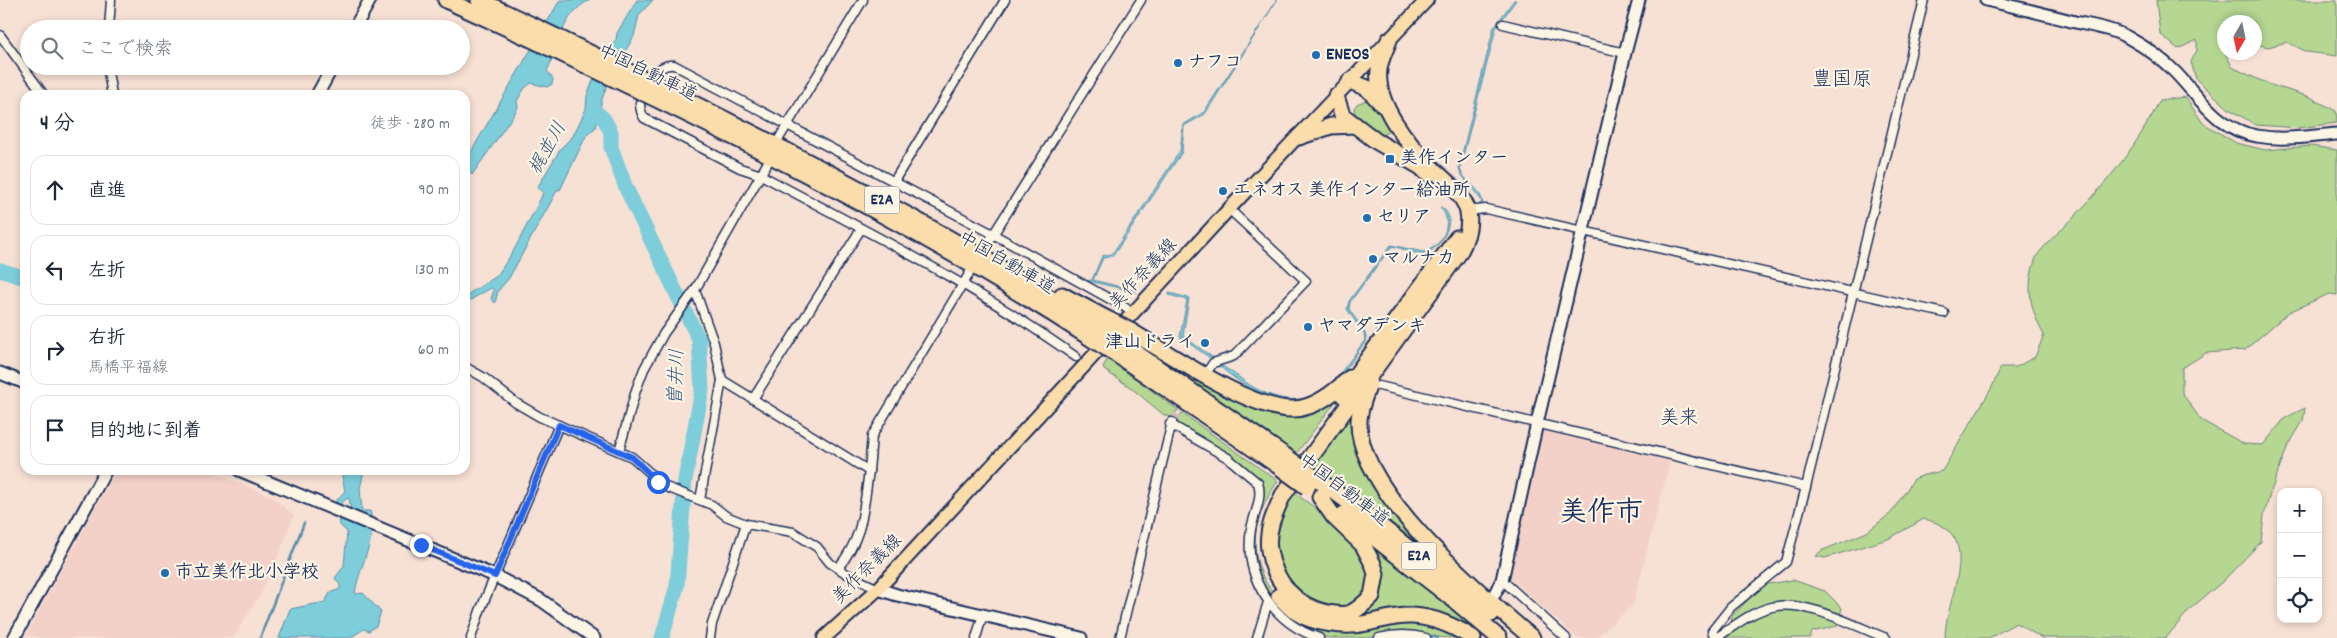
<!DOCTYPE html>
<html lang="ja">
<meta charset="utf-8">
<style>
body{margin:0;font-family:Dekko,"Klee One",sans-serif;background:#f2f2f3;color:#1f2937}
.controls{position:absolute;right:15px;bottom:15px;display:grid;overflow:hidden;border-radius:10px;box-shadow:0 2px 8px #0003}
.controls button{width:45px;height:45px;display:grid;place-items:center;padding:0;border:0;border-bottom:1px solid #e0e1e3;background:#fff;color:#1f2937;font:25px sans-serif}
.compass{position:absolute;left:2217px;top:15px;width:45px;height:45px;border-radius:50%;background:#fff;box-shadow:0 2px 8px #0003;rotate:189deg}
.stop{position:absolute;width:15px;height:15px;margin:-11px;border:4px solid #2563eb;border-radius:50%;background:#fff}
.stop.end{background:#2563eb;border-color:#fff;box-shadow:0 1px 5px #0008}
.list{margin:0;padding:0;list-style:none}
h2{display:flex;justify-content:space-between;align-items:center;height:65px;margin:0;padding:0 20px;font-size:21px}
h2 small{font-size:16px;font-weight:400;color:#747a83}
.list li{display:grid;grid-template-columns:32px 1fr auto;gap:15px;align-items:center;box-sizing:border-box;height:70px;margin:0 10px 10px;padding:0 10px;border:1px solid #e0e1e3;border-radius:15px}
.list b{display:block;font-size:19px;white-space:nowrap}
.list p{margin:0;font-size:16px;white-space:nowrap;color:#747a83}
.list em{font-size:16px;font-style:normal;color:#747a83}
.icon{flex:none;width:28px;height:28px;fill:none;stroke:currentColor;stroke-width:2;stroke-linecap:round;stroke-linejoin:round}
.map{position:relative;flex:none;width:2337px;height:638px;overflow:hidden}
.search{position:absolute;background:#fff;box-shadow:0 2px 8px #0003;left:20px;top:20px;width:450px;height:55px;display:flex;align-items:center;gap:12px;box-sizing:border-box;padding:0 18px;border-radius:28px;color:#747a83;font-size:19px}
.panel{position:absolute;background:#fff;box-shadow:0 2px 8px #0003;left:20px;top:90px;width:450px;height:385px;border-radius:15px}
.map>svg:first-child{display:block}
.built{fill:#f3d1c8}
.green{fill:#b5d791;stroke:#688378}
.water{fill:#7ecddb;stroke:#568ea9}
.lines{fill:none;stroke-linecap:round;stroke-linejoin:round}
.stream{stroke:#568ea9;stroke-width:2.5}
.river{stroke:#7ecddb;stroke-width:15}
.street-tunnel{stroke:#cbbdbc;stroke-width:8;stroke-dasharray:8 4;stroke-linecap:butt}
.street-casing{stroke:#1b2f5e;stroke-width:11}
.secondary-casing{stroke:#1b2f5e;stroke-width:15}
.primary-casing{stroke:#1b2f5e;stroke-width:16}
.highway-casing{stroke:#1b2f5e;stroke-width:19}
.street{stroke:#fcf5e5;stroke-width:8}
.secondary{stroke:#fcf5e5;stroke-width:11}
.primary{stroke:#faddab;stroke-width:12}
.highway{stroke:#faddab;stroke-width:15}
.highway-bridge-casing{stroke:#1b2f5e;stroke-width:19;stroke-linecap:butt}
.highway-bridge{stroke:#faddab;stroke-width:15}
.route{stroke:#2563eb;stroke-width:6}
.poi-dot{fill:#1f6fb2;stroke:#fcf5e5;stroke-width:2}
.labels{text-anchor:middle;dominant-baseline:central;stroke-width:4.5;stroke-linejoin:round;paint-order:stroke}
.shield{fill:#fcf5e5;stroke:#5e6a86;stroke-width:1}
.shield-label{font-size:16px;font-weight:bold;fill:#1b2f5e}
.poi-label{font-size:18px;font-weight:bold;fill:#1b2f5e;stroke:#fcf5e5;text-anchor:start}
.street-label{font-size:18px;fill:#1b2f5e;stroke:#fcf5e5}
.water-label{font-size:19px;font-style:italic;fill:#34567d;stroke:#fcf5e5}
.neighbourhood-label{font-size:19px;fill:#1b2f5e;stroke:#fcf5e5}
.quarter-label{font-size:20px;fill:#1b2f5e;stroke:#fcf5e5}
.town-label{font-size:28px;font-weight:bold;fill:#1b2f5e;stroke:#fcf5e5}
</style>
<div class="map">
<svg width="2337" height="638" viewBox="0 0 2337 638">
<rect width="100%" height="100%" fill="#f7e0d4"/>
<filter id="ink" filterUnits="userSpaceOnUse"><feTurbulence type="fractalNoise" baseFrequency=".02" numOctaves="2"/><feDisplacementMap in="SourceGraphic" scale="10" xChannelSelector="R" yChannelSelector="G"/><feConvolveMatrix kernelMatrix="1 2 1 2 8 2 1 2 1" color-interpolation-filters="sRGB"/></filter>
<g filter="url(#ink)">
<g class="built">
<path d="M1542 430 1670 461 1633 605 1596 638H1577L1508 576Z"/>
<path d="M116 470H208L270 496 294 515 280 552 260 595 233 638H42L26 635Z"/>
</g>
<g class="green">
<path d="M2156 0H2337V56L2307 52 2287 42 2268 47 2255 44 2254 22H2224L2223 48 2232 67 2268 84 2310 97 2336 111 2337 123 2298 128 2256 125 2229 109 2196 79 2191 62 2197 50V40L2178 49 2160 34Z"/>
<path d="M2185 97 2203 123 2236 143 2265 150 2311 146 2337 150V295L2329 294 2289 312 2245 350 2206 353 2182 368V393L2201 420 2244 444 2263 445 2285 418 2305 408 2303 421 2287 448 2270 494 2264 515 2261 542 2222 582 2190 609 2166 638H2042L2016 623 1989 638H1945C1945 596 1988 534 1924 519L1888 539 1825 558 1816 556 1821 551 1867 532 1891 513 1914 479 1924 475 1942 471 1991 389 2001 367H2016L2035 357 2044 335C2030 310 2025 286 2036 258 2039 249 2069 223 2077 214 2110 179 2139 143 2160 100Z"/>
<path d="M1366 100C1379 104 1385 117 1392 128L1381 137 1356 118 1354 108 1357 104Z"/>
<path d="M1137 343 1271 411 1345 389 1296 454Z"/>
<path d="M1108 358 1178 410 1172 417 1164 415 1130 387 1104 370 1103 367Z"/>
<path d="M1361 393 1363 460 1481 596 1309 464Z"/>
<path d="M1182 413 1278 481C1243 531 1248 575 1294 615L1415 620 1457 633 1455 638C1434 638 1415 633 1394 633 1386 633 1377 637 1368 638 1357 638 1342 638 1330 638 1314 636 1295 625 1284 614 1279 608 1273 603 1268 597 1243 565 1255 520 1261 483L1178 426 1177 421Z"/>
<path d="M1291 490C1314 508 1343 525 1360 550 1379 576 1368 615 1331 610 1320 608 1300 594 1289 589L1272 543Z"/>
<path d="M1364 538 1449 606 1486 638 1453 622 1348 619 1372 603Z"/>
<path d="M1793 580 1825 591 1842 608 1837 626 1812 632 1810 638H1724L1730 635 1732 616 1763 585Z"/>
</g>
<g class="water">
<path d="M560 0H590C561 14 560 45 547 71L553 79 552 84 547 87 531 83 524 89 517 101 518 107 515 113 472 175 470 172 465 179V162Z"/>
<path d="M637 0H653L639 15 634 36 625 52 618 56 602 99 596 127 586 136 560 190 558 189 509 278 498 291 495 303 491 299 494 290 491 288 465 303V296L497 276 514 250 541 198 543 192 537 188 561 148 573 136 586 109 587 96 605 50 616 40 617 33Z"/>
<path d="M1277 0 1205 114 1184 126 1182 152 1113 256 1103 258 1093 280 1137 291V292L1093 282H1084L900 181 988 227 1074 275 1085 281 1092 280 1102 256 1112 254 1180 151 1183 125 1204 112Z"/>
<path d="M1514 0H1516L1496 28 1460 168C1462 182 1483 187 1483 206H1477L1482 202C1477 192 1458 175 1459 166L1494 27Z"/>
<path d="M1440 207C1460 215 1442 248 1426 253 1416 256 1403 248 1392 246L1350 302 1349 309C1354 319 1367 328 1366 341 1353 358 1342 378 1325 391 1291 417 1245 388 1218 365 1226 366 1244 382 1253 387 1312 419 1333 384 1365 340L1364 334 1347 309 1349 301 1391 245 1423 252C1444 247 1454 221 1440 207Z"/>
<path d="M1169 293 1189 298 1183 336 1215 359 1213 360 1180 337 1187 300 1169 295Z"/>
<path d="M341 470H364L360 489 362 511H370C379 536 358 568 355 594L363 593 381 612 376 626 369 631 364 629 350 638H279L290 609 325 602 330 593 340 589V585L335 578 344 566 347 532 339 524 340 519 351 510 349 498 346 499 337 508 334 503 345 491Z"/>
</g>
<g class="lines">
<g class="stream">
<path d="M1421 633 1438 638"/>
<path d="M260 638 304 523"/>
<path d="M1262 638 1265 624"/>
</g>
<g class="river">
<path d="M594 110 604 119 611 132V147L626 188 699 340 702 390 685 480 677 586 662 638"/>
<path d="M0 270 25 278"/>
</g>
<path class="street-tunnel" d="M1173 421 1206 373"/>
<defs>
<g id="street">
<path d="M1503 24 1625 53"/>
<path d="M109 29 111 0"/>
<path d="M0 35 44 95"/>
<path d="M107 66 112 95"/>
<path d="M780 137 863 0"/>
<path d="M894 181 1005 0"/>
<path d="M1476 210 1486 209 1944 313"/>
<path d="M861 229 753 399 869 471 872 436 969 274"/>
<path d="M986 246 1141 0"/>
<path d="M695 290 714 343 722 380 753 399"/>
<path d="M1076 357C977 286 867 232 761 175L740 168 644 118C641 113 640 109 640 103 641 88 658 62 674 65L993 234 1126 308"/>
<path d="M465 367 483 377 516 403 540 417 632 457 666 487 712 505 726 516 746 524 793 532 817 547 830 563 847 574 878 589"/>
<path d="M1207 372 1213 363 1234 356 1306 281 1229 209"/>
<path d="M1379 386 1806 487"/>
<path d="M1170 424 1228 458 1258 483C1263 497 1254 514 1251 529 1243 577 1273 623 1319 638"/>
<path d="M619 451 636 390 644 369 664 333 695 290 768 162"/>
<path d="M700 500 722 380"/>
<path d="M838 568C864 536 863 510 869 471"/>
<path d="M1502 580 1566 638"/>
<path d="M471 638 480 611 559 425"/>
<path d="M710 638 712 624 746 524"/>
<path d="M976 638 983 614"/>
<path d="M1120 638 1172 422"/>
<path d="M1257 638 1268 602"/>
<path d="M1379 638C1395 634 1410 634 1426 638"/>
<path d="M1715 638 1712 631 1731 607 1786 562 1806 487 1924 0"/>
<path d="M1716 638C1735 626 1750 612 1772 607 1805 599 1855 626 1886 638"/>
</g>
<g id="secondary">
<path d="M1986 0C2016 7 2045 14 2075 22 2093 26 2113 29 2129 38 2147 48 2161 58 2175 72 2200 98 2219 130 2257 136 2284 141 2310 136 2337 134"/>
<path d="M354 29 370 0"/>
<path d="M317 95 333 66"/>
<path d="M0 373 25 383"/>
<path d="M239 470 495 576 541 600 594 638"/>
<path d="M878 589 897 595 1081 638"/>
<path d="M1494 595 1502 580 1537 423 1625 53 1639 0"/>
<path d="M14 638 106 470"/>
</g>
<path id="primary" d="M824 638 878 589 1229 209 1427 0"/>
<g id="highway">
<path d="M446 0 529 38"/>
<path d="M479 0 536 27"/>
<path d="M1350 81 1367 88 1383 105"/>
<path d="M656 85C808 160 958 238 1101 330"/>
<path d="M650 96C801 169 951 247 1092 339"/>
<path d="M1336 96 1342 115 1376 141 1421 167 1428 174"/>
<path d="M1299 137 1331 126 1355 125"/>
<path d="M1062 295 1109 320"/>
<path d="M1132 332C1171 355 1252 411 1294 409 1316 408 1334 392 1350 378"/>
<path d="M1120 342 1284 455"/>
<path d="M1113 352 1277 465"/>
<path d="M1369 384C1365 396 1359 409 1359 421 1357 492 1481 594 1532 638"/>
<path d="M1344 396 1358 372 1457 238"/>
<path d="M1314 477 1372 519 1491 614"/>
<path d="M1320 497 1334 517 1363 545 1373 564 1376 574 1372 596C1366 602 1359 609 1351 613 1344 616 1335 614 1328 613 1296 607 1274 582 1269 550 1266 530 1275 512 1283 495L1459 253C1467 238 1474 219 1464 202 1458 190 1443 179 1433 169 1409 145 1371 101 1380 64 1382 56 1386 48 1389 40"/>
<path d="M1344 514 1454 600 1499 638"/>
<path d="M1279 596C1284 601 1289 608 1296 612 1314 624 1346 628 1367 623 1382 620 1396 615 1412 616 1435 617 1454 626 1473 638"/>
</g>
</defs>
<use href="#street" class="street-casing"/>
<use href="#secondary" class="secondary-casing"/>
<use href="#primary" class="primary-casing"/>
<use href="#highway" class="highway-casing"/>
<use href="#street" class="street"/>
<use href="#secondary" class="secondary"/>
<use href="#primary" class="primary"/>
<use href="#highway" class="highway"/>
<defs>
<g id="highway-bridge">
<path d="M536 27 656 85"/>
<path d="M529 38 650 96"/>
<path d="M1109 320 1132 332"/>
<path d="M1101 330 1120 342"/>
<path d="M1092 339 1113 352"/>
<path d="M1284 455 1314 477"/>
<path d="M1277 465 1307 487"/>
</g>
</defs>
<use href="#highway-bridge" class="highway-bridge-casing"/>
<use href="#highway-bridge" class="highway-bridge"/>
</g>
</g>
<g class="lines" filter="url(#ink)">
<path class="route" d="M421 545 495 576 559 425 632 457 658 482"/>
</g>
<g class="poi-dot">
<circle cx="1316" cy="55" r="5"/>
<circle cx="1178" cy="63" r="5"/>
<rect x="1385" y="154" width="10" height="10" rx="2.5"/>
<circle cx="1223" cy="191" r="5"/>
<circle cx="1367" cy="218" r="5"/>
<circle cx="1373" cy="259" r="5"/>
<circle cx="1308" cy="327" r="5"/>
<circle cx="1205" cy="343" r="5"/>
<circle cx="165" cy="573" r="5"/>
</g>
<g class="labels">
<g class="shield">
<rect x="864.5" y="186.5" width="35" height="27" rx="4"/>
<rect x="1401.5" y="542.5" width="35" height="27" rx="4"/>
</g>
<g class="shield-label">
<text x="882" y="200">E2A</text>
<text x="1419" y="556">E2A</text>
</g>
<g class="poi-label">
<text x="1326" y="55">ENEOS</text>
<text x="1188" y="63">ナフコ</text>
<text x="1400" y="159">美作インター</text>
<text x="1233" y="191">エネオス 美作インター給油所</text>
<text x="1377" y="218">セリア</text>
<text x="1383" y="259">マルナカ</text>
<text x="1318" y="327">ヤマダデンキ</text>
<text x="1195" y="343" text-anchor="end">津山ドライ</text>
<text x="175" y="573">市立美作北小学校</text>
</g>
<g class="street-label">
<text transform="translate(647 74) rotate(26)">中国自動車道</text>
<text transform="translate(1006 264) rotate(30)">中国自動車道</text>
<text transform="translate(1144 275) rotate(-47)">美作奈義線</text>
<text transform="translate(1343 491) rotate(37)">中国自動車道</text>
<text transform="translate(868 570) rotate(-45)">美作奈義線</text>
</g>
<g class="water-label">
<text transform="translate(549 149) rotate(-61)">梶並川</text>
<text transform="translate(678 377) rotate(-88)">曽井川</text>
</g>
<g class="neighbourhood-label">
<text x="1679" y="419">美来</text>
</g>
<g class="quarter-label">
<text x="1842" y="81">豊国原</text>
</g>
<g class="town-label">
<text x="1601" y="515">美作市</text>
</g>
</g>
</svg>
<div class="controls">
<button>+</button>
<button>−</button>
<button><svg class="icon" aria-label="locate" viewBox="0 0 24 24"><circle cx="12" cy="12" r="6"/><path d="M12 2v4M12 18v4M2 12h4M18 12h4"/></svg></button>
</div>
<svg class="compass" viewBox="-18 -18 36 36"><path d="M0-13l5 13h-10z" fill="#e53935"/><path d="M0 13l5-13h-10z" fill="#747a83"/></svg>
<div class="stop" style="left:658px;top:482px"></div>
<div class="stop end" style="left:421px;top:545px"></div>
<div class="search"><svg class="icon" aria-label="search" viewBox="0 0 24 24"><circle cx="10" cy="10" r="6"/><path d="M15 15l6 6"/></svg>ここで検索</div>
<section class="panel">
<h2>4 分<small>徒歩 · 280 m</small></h2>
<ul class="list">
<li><svg class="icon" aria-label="ahead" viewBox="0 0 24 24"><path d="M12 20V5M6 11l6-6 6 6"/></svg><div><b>直進</b></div><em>90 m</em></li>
<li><svg class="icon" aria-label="left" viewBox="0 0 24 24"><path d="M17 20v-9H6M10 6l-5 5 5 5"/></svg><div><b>左折</b></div><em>130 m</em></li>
<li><svg class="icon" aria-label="right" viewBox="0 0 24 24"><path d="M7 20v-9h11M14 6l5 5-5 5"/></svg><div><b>右折</b><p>馬橋平福線</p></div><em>60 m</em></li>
<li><svg class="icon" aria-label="arrive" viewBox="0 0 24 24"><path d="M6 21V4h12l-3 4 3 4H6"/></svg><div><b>目的地に到着</b></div></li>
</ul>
</section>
</div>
